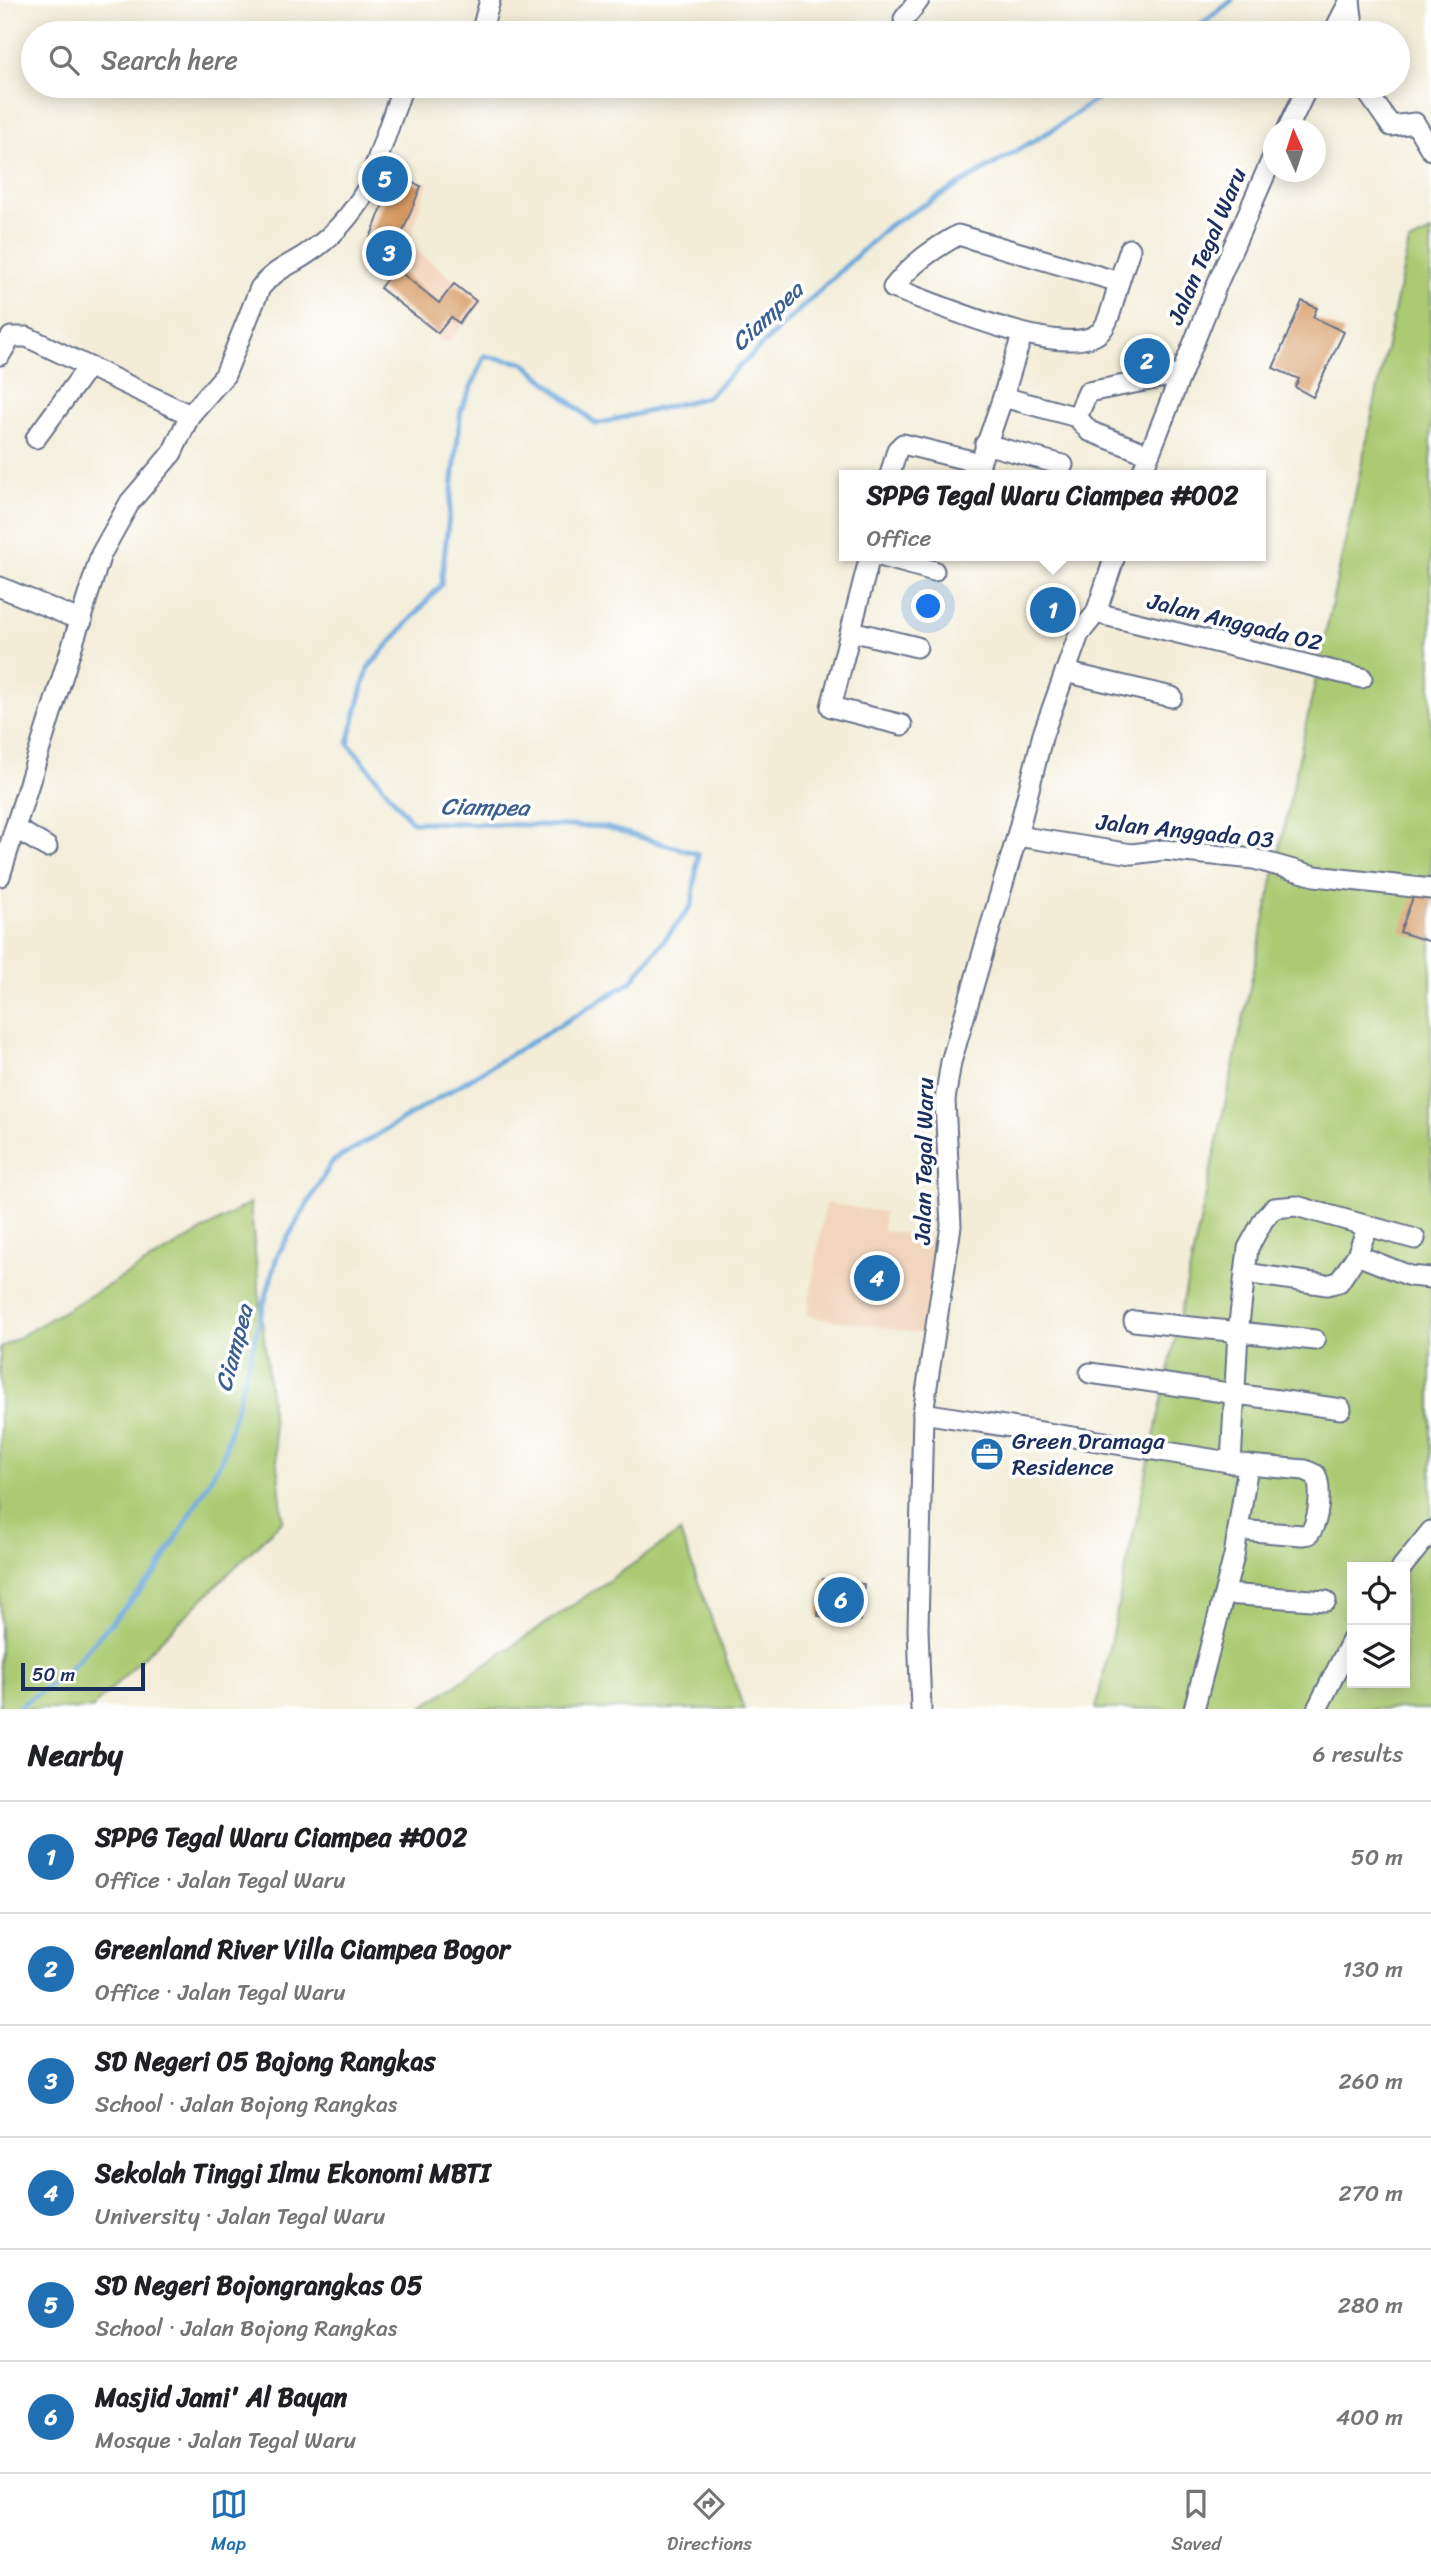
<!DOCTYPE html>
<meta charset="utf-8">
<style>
body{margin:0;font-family:Sriracha,sans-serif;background:#f6f6f6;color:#202124}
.controls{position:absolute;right:21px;bottom:21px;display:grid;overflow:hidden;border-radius:0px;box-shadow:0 4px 18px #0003}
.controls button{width:63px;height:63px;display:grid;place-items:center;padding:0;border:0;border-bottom:2px solid #e0e0e0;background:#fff;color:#202124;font:35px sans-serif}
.compass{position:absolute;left:1263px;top:119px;width:63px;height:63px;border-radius:50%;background:#fff;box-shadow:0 4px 18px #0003;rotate:357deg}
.scale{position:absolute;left:21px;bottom:18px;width:124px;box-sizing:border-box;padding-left:7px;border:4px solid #1b2f5e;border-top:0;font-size:19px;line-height:24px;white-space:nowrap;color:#1b2f5e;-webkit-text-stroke:5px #fff;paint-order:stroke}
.you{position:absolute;left:929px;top:607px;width:24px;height:24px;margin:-18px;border:5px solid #fff;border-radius:50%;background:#1a73e8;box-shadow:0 0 0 10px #1a73e833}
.badge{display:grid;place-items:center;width:46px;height:46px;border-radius:50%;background:#1f6fb2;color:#fff;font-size:23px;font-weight:700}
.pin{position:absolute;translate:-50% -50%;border:4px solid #fff;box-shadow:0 2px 7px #0006}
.popup{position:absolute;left:839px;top:470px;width:427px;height:91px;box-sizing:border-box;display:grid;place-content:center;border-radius:0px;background:#fff;filter:drop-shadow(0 2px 5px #0005);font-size:23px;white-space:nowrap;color:#757577}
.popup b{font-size:26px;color:#202124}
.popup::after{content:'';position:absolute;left:50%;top:100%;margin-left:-14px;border:14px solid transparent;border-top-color:#fff}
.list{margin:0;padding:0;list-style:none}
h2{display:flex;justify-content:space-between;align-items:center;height:91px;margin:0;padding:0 28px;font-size:30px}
h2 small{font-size:23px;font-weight:400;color:#757577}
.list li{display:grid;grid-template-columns:46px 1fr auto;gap:21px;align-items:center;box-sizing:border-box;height:112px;padding:0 28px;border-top:2px solid #e0e0e0}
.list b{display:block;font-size:26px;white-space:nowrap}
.list p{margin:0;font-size:23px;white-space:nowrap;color:#757577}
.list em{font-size:23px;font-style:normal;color:#757577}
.icon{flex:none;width:38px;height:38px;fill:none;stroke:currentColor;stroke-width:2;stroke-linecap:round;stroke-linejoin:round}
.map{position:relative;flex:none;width:1431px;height:1709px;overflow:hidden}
.search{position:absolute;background:#fff;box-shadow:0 4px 18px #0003;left:21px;right:21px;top:21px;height:77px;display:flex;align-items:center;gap:18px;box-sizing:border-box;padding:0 24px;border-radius:38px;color:#757577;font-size:26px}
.sheet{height:763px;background:#fff}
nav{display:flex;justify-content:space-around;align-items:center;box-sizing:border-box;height:98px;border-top:2px solid #e0e0e0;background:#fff;font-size:19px;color:#757577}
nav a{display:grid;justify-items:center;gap:4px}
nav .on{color:#1f6fb2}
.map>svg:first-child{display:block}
.built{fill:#f2d5bd}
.green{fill:#abca72;stroke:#637c68;stroke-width:2;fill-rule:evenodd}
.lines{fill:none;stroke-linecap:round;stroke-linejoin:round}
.stream{stroke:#6aa7db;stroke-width:5}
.building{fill:#d5985e}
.street-casing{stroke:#677289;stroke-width:23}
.street{stroke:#fff;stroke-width:19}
.labels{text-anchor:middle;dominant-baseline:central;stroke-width:7;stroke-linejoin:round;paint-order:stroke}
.street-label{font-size:23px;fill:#1b2f5e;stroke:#fff}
.poi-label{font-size:23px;fill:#1b2f5e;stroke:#fff;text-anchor:start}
.water-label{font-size:24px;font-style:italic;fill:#3b5f90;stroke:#fff}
</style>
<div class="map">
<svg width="1431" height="1709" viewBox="0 0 1431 1709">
<rect width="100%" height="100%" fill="#fff"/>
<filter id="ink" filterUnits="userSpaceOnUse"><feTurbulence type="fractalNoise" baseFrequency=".0143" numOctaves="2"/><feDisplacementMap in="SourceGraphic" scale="14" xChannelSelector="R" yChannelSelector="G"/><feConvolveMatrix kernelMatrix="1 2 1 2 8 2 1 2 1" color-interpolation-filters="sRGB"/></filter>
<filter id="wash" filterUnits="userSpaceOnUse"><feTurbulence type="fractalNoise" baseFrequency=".00686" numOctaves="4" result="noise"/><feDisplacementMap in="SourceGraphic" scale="28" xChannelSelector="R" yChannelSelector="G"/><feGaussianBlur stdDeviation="1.57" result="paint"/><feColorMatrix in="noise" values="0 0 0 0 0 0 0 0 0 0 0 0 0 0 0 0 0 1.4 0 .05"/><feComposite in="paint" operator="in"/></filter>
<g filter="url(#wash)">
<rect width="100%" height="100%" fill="#f3edd8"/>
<g class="built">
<path d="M388 173 428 183 408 244 483 301 449 342 443 341 357 273 355 262Z"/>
<path d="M825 1203 884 1212 882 1230 946 1240 931 1335 807 1316Z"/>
</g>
<g class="green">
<path d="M1431 232V1709H1096L1409 242ZM1352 1567H1405V1683H1352Z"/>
<path d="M250 1203 283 1520 91 1709H0V1348Z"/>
<path d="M680 1532 744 1709H420Z"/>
</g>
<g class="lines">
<g class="stream">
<path d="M1191 33 1232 0"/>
<path d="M16 1709 65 1674 157 1572 223 1457 277 1256 332 1162 631 982 692 905 698 854 605 827 412 822 348 743 368 668 441 585 461 410 485 356 524 363 596 424 707 397 888 226 1049 132 1115 86"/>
</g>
</g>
<g id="blocks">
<g class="building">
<path d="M394 176 421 186 393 256 367 246Z"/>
<path d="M395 268 439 303 454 284 476 301 459 323 451 317 438 333 380 288Z"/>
<path d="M1302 301 1317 308 1313 317 1344 332 1313 397 1295 387 1299 379 1273 368Z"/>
<path d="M1415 892 1431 896V942L1400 932Z"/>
<path d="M823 1579 864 1584 860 1621 818 1616Z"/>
</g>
</g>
</g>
<g filter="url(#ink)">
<use href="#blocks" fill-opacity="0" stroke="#677289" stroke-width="2"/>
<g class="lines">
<defs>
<g id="street">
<path d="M1350 1 1354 33"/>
<path d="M904 19 919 0"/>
<path d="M481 33 490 0"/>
<path d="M1333 33 1350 0"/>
<path d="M1363 86 1391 126 1415 123 1431 150"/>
<path d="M1287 130 1308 86"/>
<path d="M958 235 1119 282C1115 295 1110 323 1100 332 1067 362 932 302 893 288 912 263 932 250 958 235Z"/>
<path d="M1119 282 1130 249"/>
<path d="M0 355 11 337H27L190 415"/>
<path d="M1003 397 1022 335"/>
<path d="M1077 417 1089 431 1148 454"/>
<path d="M36 438 88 367"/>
<path d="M985 444 1063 465"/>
<path d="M890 475 897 450 903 444 980 463"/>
<path d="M976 475 1003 397 1077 417 1088 392 1181 374"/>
<path d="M1141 475 1218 282 1274 154"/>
<path d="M870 556 831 707 902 725"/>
<path d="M880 556 934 571"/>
<path d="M0 587 82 621"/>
<path d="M1096 613 1362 678"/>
<path d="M851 631 917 647"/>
<path d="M1065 672 1172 697"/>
<path d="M15 828 47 847"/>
<path d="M1017 836 1132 854 1164 850 1254 859 1315 876 1431 889"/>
<path d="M0 876 101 554 130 502 172 453 190 415 225 375 260 288C274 270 291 265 308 253 333 237 352 214 367 189L403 86"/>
<path d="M1357 1255 1410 1276 1431 1278"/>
<path d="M1245 1273 1327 1285 1339 1282 1357 1255 1368 1226"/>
<path d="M1134 1321 1315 1340"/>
<path d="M1090 1373 1341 1409"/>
<path d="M923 1413 1248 1465 1234 1556 1194 1709"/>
<path d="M1231 1463 1238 1332 1248 1248 1264 1219 1274 1208 1296 1206 1415 1239"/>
<path d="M1238 1530 1302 1535 1309 1534C1319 1522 1322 1490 1316 1475L1305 1470 1248 1465"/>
<path d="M1402 1567 1431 1531"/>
<path d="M1225 1594 1326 1601"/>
<path d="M921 1709 918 1629 923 1413 951 1226 945 1100 951 1062 1017 836 1043 734 1079 634 1096 613 1115 556"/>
<path d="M1317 1709 1352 1640"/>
</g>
</defs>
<use href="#street" class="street-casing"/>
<use href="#street" class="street"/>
</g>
</g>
<defs>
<symbol id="office-disc" viewBox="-11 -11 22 22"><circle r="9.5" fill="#1f6fb2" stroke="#fff"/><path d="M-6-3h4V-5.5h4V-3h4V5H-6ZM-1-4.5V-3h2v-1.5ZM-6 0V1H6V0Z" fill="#fff"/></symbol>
</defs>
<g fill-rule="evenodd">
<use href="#office-disc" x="968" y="1435" width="38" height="38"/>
</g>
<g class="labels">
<g class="street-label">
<text transform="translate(1207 246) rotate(-67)">Jalan Tegal Waru</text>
<text transform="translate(1235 622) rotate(14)">Jalan Anggada 02</text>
<text transform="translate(1185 831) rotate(6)">Jalan Anggada 03</text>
<text transform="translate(924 1161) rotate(-89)">Jalan Tegal Waru</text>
</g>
<g class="poi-label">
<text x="1012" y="1441">Green Dramaga<tspan x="1012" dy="26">Residence</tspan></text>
</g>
<g class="water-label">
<text transform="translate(767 316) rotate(-43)">Ciampea</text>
<text transform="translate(485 807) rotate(1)">Ciampea</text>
<text transform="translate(234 1348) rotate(-75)">Ciampea</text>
</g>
</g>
</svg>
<div class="controls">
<button><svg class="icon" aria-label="locate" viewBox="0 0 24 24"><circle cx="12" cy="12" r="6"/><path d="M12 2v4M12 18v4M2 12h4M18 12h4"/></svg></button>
<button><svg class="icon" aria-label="layers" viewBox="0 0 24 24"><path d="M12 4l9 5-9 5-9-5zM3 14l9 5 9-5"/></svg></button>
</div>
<svg class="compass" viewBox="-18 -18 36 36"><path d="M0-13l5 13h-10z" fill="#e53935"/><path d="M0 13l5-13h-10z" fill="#757577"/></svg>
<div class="scale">50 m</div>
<div class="you"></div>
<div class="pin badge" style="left:1053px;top:610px">1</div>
<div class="popup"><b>SPPG Tegal Waru Ciampea #002</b>Office</div>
<div class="pin badge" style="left:1147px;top:361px">2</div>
<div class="pin badge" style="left:389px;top:253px">3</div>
<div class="pin badge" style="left:877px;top:1278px">4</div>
<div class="pin badge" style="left:385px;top:179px">5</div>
<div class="pin badge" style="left:841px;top:1600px">6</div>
<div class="search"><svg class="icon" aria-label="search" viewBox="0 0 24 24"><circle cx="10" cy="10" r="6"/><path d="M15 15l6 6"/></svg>Search here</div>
</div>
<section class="sheet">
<h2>Nearby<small>6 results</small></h2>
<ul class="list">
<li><span class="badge">1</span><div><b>SPPG Tegal Waru Ciampea #002</b><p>Office · Jalan Tegal Waru</p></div><em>50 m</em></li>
<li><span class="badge">2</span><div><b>Greenland River Villa Ciampea Bogor</b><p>Office · Jalan Tegal Waru</p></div><em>130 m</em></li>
<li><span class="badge">3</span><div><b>SD Negeri 05 Bojong Rangkas</b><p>School · Jalan Bojong Rangkas</p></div><em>260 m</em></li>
<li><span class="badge">4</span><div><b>Sekolah Tinggi Ilmu Ekonomi MBTI</b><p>University · Jalan Tegal Waru</p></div><em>270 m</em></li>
<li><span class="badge">5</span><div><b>SD Negeri Bojongrangkas 05</b><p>School · Jalan Bojong Rangkas</p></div><em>280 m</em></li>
<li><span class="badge">6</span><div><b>Masjid Jami' Al Bayan</b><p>Mosque · Jalan Tegal Waru</p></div><em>400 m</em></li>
</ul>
</section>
<nav>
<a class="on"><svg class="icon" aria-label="map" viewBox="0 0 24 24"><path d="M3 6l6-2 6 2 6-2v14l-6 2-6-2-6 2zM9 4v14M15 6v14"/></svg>Map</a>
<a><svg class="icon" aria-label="directions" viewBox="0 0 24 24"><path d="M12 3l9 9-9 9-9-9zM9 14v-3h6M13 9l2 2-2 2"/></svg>Directions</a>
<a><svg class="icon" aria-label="saved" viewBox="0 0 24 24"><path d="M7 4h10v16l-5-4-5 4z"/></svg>Saved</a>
</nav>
